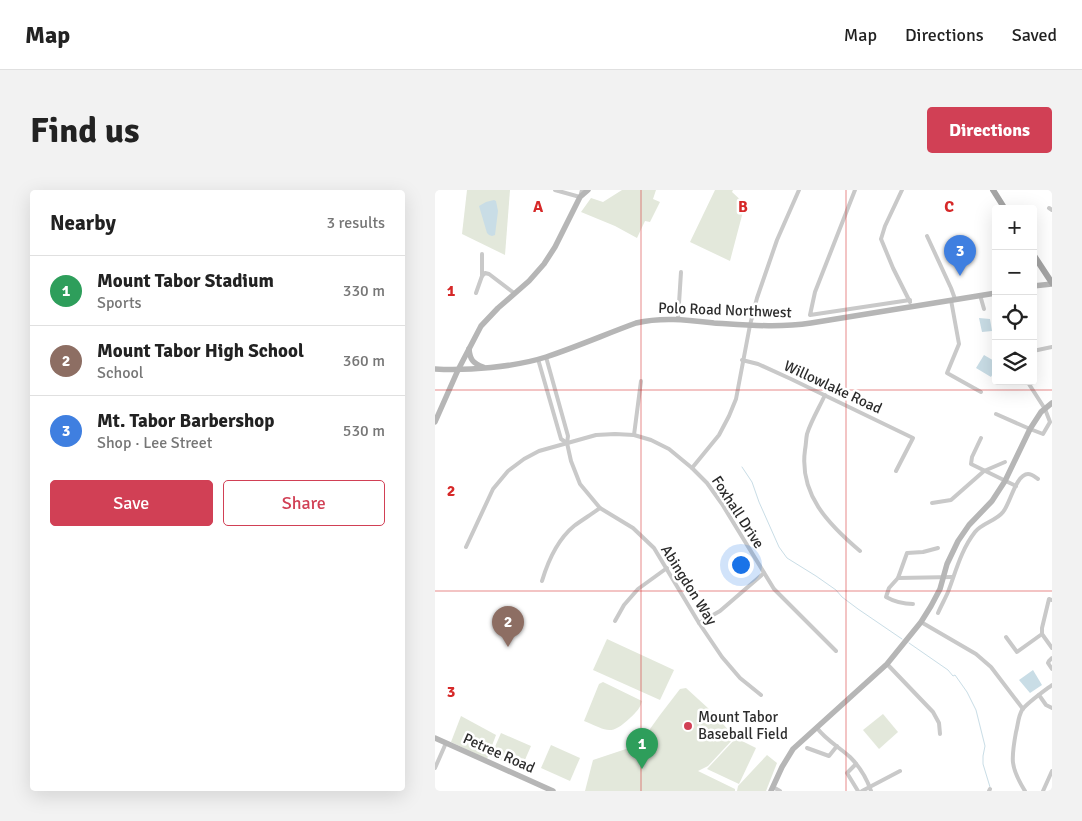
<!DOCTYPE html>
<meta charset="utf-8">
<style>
body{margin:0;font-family:Signika,sans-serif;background:#f2f2f2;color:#222}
.controls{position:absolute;right:15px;top:15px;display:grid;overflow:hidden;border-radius:5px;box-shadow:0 5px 20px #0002}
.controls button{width:45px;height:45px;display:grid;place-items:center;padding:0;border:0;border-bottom:1px solid #e0e0e0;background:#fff;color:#222;font:25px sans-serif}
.you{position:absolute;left:305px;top:374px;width:18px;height:18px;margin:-12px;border:4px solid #fff;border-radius:50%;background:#1a73e8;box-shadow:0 0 0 8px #1a73e833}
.badge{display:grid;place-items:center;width:32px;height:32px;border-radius:50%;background:#d14055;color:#fff;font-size:16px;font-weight:700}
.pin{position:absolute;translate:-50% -41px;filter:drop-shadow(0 1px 2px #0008)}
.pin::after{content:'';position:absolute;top:26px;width:18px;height:15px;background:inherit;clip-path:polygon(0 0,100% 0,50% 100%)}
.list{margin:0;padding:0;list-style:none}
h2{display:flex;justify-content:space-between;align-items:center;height:65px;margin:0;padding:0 20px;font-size:21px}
h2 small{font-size:16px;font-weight:400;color:#767676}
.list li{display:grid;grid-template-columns:32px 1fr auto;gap:15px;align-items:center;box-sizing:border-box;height:70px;padding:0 20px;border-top:1px solid #e0e0e0}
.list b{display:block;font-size:19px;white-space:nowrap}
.list p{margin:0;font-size:16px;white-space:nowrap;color:#767676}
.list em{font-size:16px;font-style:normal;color:#767676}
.actions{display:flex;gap:10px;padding:15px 20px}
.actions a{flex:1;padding:11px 0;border:1px solid #d14055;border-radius:5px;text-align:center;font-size:18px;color:#d14055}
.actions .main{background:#d14055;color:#fff}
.icon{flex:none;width:28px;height:28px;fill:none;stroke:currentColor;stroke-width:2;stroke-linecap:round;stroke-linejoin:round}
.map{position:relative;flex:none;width:617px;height:601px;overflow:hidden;border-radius:5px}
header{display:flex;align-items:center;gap:30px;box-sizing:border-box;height:70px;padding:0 25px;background:#fff;border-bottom:1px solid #e0e0e0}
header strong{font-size:24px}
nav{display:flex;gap:28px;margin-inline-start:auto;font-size:18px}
.intro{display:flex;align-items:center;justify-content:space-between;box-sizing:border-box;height:120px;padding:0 30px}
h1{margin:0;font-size:35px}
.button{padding:12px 22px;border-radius:5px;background:#d14055;color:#fff;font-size:18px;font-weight:700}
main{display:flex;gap:30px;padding:0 30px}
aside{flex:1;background:#fff;border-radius:5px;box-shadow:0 5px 20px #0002}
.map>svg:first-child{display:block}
.green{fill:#e3e8db}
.water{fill:#c9dde6}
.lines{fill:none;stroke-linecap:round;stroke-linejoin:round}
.stream{stroke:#c9dde6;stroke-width:1}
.street{stroke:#c9c9c9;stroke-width:4}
.secondary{stroke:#b6b6b6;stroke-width:5.5}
.primary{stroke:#a4a4a4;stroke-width:6}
.grid{fill:none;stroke:#d62828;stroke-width:1;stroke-opacity:0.55}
.poi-dot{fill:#d14055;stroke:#fff;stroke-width:2}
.labels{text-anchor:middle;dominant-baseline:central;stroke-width:5;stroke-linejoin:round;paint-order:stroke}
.street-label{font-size:15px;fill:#2c2c2c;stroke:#fff}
.poi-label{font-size:15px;fill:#2c2c2c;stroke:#fff;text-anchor:start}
.grid-label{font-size:16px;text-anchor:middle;font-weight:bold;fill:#d62828;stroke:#fff;stroke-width:5;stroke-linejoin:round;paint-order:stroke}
</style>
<header>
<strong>Map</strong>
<nav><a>Map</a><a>Directions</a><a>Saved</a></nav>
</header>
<div class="intro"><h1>Find us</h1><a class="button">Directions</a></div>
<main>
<aside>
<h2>Nearby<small>3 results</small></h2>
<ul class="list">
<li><span class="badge" style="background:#2e9e5b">1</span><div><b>Mount Tabor Stadium</b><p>Sports</p></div><em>330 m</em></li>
<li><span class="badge" style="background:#8d6e63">2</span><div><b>Mount Tabor High School</b><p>School</p></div><em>360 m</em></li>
<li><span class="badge" style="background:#3f7fe0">3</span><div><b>Mt. Tabor Barbershop</b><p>Shop · Lee Street</p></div><em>530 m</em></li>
</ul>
<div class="actions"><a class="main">Save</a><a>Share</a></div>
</aside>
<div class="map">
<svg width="617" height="601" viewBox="0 0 617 601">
<rect width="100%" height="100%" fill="#fff"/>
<g class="green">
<path d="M32 0H75L70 65 27 44Z"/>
<path d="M187 0H221L218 9 225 12 215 32 210 31 202 48 180 36 146 22 156 8 168 12Z"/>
<path d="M280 0H298L297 2 310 14 295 71 255 52Z"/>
<path d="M172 449 239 480 225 510 158 480Z"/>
<path d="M168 492 207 511C205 519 201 522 195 528 175 547 172 540 149 531L164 494Z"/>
<path d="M251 498 274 519 300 547 273 576 263 581 300 599V601H150L158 570 206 554 205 553 225 525 245 499Z"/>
<path d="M448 524 463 542 444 559 428 540Z"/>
<path d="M26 526 61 545 52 569 16 552Z"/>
<path d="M66 543 96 556 86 579 56 566Z"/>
<path d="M301 548 321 558 304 594 272 579Z"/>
<path d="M116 555 145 568 135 591 106 578Z"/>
<path d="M332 565 342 573 331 601H302L303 596Z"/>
</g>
<g class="water">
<path d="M59 10 61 11 63 21 60 45 57 46 54 45 52 43 44 16 51 12Z"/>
<path d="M544 128 555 129 557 141 547 142Z"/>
<path d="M549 165 561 172V178L556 187 541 178Z"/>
<path d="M598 480 607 495 595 503 584 490Z"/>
</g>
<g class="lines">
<g class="stream">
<path d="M307 277 317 292 324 312 344 357 352 368 381 386 401 400 407 407 423 419 467 449"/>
<path d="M474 453 513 480 518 486 520 485 532 502 541 520 550 556 548 566V574L555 597"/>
</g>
<g class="street">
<path d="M120 0 145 7 147 0"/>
<path d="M420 0 380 102 375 125 475 110"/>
<path d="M467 0 450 36 446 49 458 78 475 112"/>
<path d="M614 18 617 20"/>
<path d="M492 46 516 98 520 109"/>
<path d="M47 86V64"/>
<path d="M41 103 47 86 50 83 54 84 79 103"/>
<path d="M545 105 549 119"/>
<path d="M516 110 524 154 512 183 546 202"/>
<path d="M243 129 246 82"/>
<path d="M598 161 617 157"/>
<path d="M111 167 133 246 132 253 136 271 145 294 165 318 198 338 219 358 264 433 287 467 305 488 326 505"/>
<path d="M103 169 126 249 132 253"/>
<path d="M307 170 323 174 356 189 478 248 461 281"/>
<path d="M390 205C384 218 376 231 372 244 371 249 371 255 370 260 364 304 393 334 425 361"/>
<path d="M561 224 595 239 608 244 615 232 610 219 592 191"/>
<path d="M199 245 206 191"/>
<path d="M546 248 537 267 536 274 581 296"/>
<path d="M257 278 284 245 294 226 301 209 315 135 322 108 342 50 364 0"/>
<path d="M497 313 516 310 549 281 570 272"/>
<path d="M31 357 58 299 73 281 89 269 104 261 161 245 180 244 199 245 216 250 234 259 257 278 272 293 287 314 339 399 401 461"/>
<path d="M463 388 472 363 488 362 503 358"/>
<path d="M107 391C113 371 122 350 139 336 147 330 157 324 165 318"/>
<path d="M478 414C468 414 460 412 451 407L454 398 463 388 518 387"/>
<path d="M503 423C506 416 510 409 513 402 521 381 526 360 540 342 547 333 561 331 568 322 575 314 581 284 593 284 597 284 600 287 603 289"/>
<path d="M180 431 189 415 203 399 232 378"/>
<path d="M486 432 541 464 556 477 588 519"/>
<path d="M264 433 285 421 329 383"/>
<path d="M607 444 617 458"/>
<path d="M571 447 582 462 607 444V438L614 409 617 410"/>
<path d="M617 468 614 471 613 473 617 479"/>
<path d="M452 474 498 522 504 533 505 544"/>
<path d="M604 505 611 515 617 518"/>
<path d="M382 538C391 550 404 557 415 567 424 576 432 589 436 601"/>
<path d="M372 558 394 566 402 556"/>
<path d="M421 574 412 583 423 601"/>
<path d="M0 578 11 553"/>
<path d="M338 597 345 601"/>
<path d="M427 601 465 581"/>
<path d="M554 601 555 599"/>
<path d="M590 601C575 577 576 569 581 542 583 535 583 527 587 520 592 513 609 501 617 495"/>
<path d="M608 601 617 581"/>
</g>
<g class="secondary">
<path d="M598 96 617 94"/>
<path d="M34 159C35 170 38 173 48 177"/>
<path d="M0 179C32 181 80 177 111 167 141 157 171 144 201 133 227 127 252 130 279 133 312 135 343 138 376 133L561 103"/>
<path d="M0 232 23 180 46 136 63 118 94 91 109 74 120 57 145 7 153 0"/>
<path d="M0 548 118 601"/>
<path d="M336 601 347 577 358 559 452 474 486 432 496 416 505 399 512 374 523 351 534 335 557 311 570 291 595 239 606 222 617 213"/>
</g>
<g class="primary">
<path d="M558 0 570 19"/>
<path d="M598 64 617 93"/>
</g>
</g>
<path class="grid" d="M206 0V601M411 0V601M0 200H617M0 401H617"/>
<circle class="poi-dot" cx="253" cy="536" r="5"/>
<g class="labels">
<g class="street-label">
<text transform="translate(290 120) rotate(2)">Polo Road Northwest</text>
<text transform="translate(398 197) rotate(25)">Willowlake Road</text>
<text transform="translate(303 322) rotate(57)">Foxhall Drive</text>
<text transform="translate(254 395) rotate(58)">Abingdon Way</text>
<text transform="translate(64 563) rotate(24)">Petree Road</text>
</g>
<g class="poi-label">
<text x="263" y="527">Mount Tabor<tspan x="263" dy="17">Baseball Field</tspan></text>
</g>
</g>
<g class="grid-label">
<text x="103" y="22">A</text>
<text x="308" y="22">B</text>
<text x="514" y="22">C</text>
<text x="16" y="106">1</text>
<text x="16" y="306">2</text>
<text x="16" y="507">3</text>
</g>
</svg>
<div class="controls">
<button>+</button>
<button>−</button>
<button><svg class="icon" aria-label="locate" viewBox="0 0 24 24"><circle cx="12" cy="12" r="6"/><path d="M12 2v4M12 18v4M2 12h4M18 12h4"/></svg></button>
<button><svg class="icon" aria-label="layers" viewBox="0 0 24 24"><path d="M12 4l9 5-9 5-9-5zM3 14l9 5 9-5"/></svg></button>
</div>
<div class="you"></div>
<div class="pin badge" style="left:207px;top:579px;background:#2e9e5b">1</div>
<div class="pin badge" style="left:73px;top:457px;background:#8d6e63">2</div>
<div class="pin badge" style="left:525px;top:86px;background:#3f7fe0">3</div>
</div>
</main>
